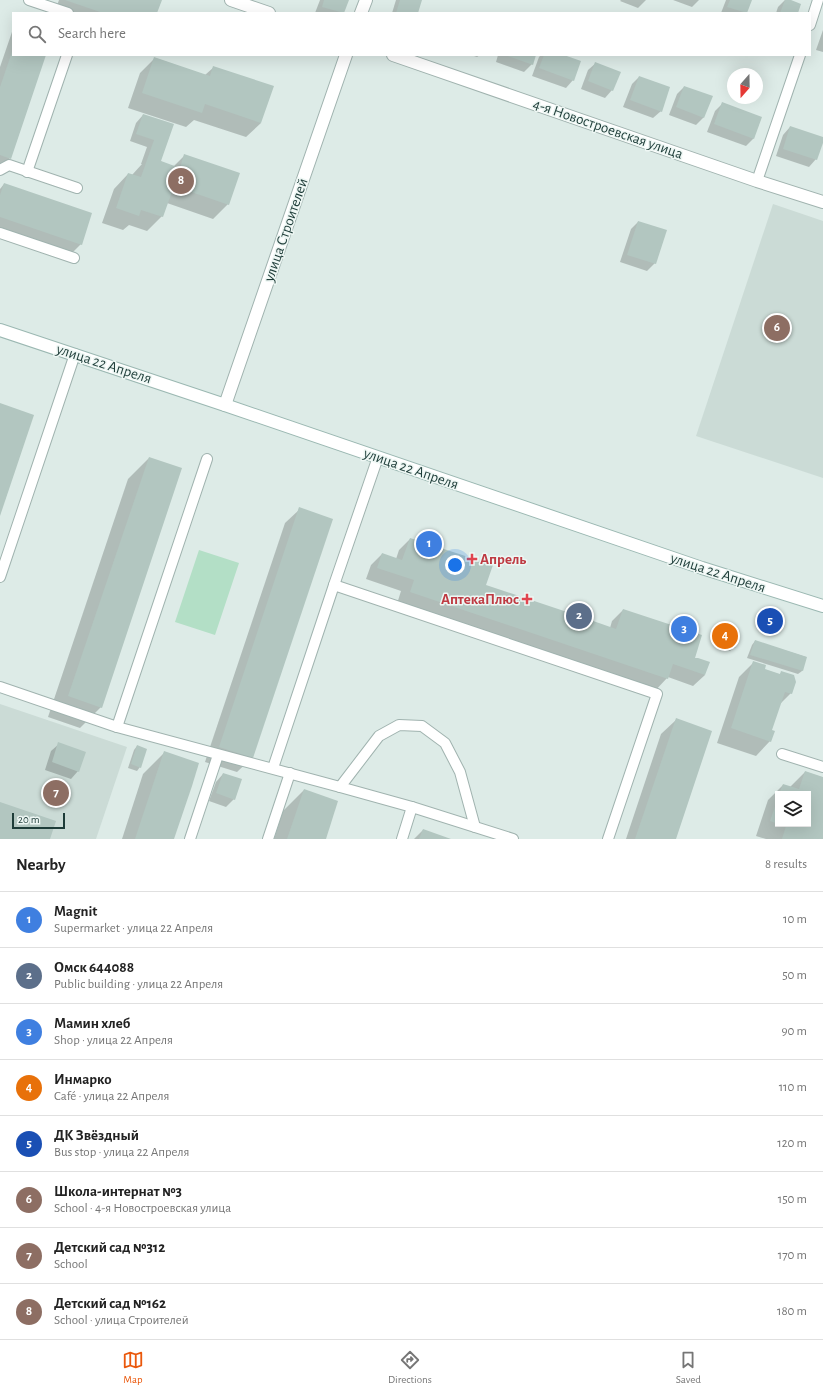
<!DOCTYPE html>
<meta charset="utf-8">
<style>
body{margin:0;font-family:"Alegreya Sans",sans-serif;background:#f6f6f6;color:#222}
.controls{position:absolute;right:12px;bottom:12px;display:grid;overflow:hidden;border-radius:0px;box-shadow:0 4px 16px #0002}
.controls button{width:36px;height:36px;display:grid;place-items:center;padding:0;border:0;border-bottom:1px solid #e0e0e0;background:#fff;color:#222;font:20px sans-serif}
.compass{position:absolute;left:727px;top:68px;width:36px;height:36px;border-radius:50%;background:#fff;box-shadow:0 4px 16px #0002;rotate:200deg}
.scale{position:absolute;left:12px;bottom:10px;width:53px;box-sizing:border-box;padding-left:4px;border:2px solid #1d3c38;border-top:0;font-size:11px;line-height:14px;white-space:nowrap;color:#1d3c38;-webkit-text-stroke:3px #eef7f4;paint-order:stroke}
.you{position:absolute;left:455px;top:565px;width:14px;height:14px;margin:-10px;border:3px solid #fff;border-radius:50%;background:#1a73e8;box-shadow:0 0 0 6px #1a73e833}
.badge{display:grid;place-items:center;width:26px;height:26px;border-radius:50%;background:#ea580c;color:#fff;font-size:13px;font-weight:700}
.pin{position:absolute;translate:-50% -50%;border:2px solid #fff;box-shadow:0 1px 4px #0006}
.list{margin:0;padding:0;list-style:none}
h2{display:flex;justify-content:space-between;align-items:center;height:52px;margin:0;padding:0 16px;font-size:17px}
h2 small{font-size:13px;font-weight:400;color:#767676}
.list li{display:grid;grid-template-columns:26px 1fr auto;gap:12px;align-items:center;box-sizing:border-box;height:56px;padding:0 16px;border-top:1px solid #e0e0e0}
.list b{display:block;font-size:15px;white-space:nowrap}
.list p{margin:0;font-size:13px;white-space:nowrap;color:#767676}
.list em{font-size:13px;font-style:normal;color:#767676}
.icon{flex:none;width:22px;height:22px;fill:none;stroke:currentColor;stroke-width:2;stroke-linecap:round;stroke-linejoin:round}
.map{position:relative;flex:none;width:823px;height:839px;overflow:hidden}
.search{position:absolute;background:#fff;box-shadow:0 4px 16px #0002;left:12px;right:12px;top:12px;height:44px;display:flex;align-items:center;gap:10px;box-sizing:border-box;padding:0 14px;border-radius:0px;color:#767676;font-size:15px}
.sheet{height:500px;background:#fff}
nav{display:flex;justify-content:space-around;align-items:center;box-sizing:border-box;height:56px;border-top:1px solid #e0e0e0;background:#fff;font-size:11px;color:#767676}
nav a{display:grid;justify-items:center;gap:2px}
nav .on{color:#ea580c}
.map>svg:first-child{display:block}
.built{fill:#cbdbd6}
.green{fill:#b3dfc6}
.shadow{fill:#0003;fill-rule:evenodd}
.building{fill:#b2c6c0}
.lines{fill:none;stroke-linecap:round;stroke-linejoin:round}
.lane-casing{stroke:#a0b3af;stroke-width:12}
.street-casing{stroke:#a0b3af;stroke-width:14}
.secondary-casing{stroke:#9bb8b2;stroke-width:14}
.lane{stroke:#fff;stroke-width:10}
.street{stroke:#fff;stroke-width:12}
.secondary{stroke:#fff;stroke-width:12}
.health-dot{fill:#e0444e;stroke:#eef7f4;stroke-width:1.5}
.labels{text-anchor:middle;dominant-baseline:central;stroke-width:3;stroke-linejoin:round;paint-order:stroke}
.street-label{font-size:15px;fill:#1d3c38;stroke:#eef7f4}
.health-label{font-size:15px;font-weight:bold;fill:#be3a42;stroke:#eef7f4;text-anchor:start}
</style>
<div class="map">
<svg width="823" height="839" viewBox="0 0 823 839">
<rect width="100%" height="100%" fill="#ddebe7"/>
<g class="built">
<path d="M773 204 823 221V478L696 436Z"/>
<path d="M0 704 127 747 96 839H0Z"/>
</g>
<path class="green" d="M199 550 239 563 215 635 175 622Z"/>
<g class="shadow">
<path d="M59 0H160L156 13H59L55 11Z"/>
<path d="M320 0H348L343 13H315Z"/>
<path d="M396 0H421L417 13H392Z"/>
<path d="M621 0H646L638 8 620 1Z"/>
<path d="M673 0H699L692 7Z"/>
<path d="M726 0H751L746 13H721Z"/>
<path d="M785 0H788L797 13H776L778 7Z"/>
<path d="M13 29V55H45L10 158 0 168V67Z"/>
<path d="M823 30V52L816 50Z"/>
<path d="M471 55H480L477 57Z"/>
<path d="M498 55H535L532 64 524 72 496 62Z"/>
<path d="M541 55H561L573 80 566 88 532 76 539 57Z"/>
<path d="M155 58 205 75 214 67 261 123 246 137 194 120 186 127 128 108 140 73Z"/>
<path d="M596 63 612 90 605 98 581 89 588 70Z"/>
<path d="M639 77 661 111 653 118 623 107 632 84Z"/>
<path d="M684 87 711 97 703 118 696 125 669 115 677 94Z"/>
<path d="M722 104 761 118 753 139 746 146 707 132 715 111Z"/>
<path d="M143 115 172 125 160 161 173 167 185 155 228 204 213 219 167 203 162 216 147 231 129 225 123 230 102 223 114 189 128 174 132 175 142 164H141L147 147 130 141 136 123Z"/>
<path d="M790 127 823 138 816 159 809 167 776 156 783 135Z"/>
<path d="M4 184 81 244 66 259 0 237V189Z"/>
<path d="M638 222 655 263 647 271 620 262 631 229Z"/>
<path d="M149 458 101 707 80 728 48 717 128 479Z"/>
<path d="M300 509 252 758 237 772 205 762 285 523Z"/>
<path d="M410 539 484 586 610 628 612 621 623 610 693 659 705 675 693 686 668 677 653 693 396 607 401 591 366 579 371 565 382 554 396 559 399 550Z"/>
<path d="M721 635 734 647 730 651 715 645 718 638Z"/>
<path d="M755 641 806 657 802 671 798 674 747 658 752 645Z"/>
<path d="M754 662 763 670 779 675 782 672 791 693 779 705 771 731 770 741 756 756 717 743 739 677Z"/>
<path d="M676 720 675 839H626L661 734Z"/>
<path d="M59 744 78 771 71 779 45 770 51 751Z"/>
<path d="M137 746 140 767 137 771 128 768 134 750Z"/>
<path d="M164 753 173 839H122L143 774Z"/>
<path d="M805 772 823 778V839H766L756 836 768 800 783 785 790 787ZM778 794H808V824H778Z"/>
<path d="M223 774 234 799 226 807 209 801 216 782Z"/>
<path d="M304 790 325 839H274L283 811Z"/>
<path d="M423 830 449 839H414Z"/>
</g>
<g class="building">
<path d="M65 0H162L157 13H103Z"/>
<path d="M324 0H349L344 13 322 7Z"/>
<path d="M400 0H422L418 13H396Z"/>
<path d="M730 0H752L747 13 727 7Z"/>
<path d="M785 0H791L801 4 798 13H780Z"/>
<path d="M13 49V55H46L11 159 0 155V87Z"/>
<path d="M505 55H536L533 65Z"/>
<path d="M544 55H564L581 61 574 81 539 68Z"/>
<path d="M154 57 210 76 213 66 274 86 261 123 205 104 202 113 142 93Z"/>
<path d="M595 62 621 72 613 91 588 81Z"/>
<path d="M639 76 670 87 662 112 630 100Z"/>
<path d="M684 86 713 96 704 118 676 107Z"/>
<path d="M722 102 762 117 754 139 714 124Z"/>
<path d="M143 114 174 124 161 161 180 168 184 154 240 173 229 205 174 186 163 217 141 210 139 216 116 208 128 173 141 177 154 140 136 134Z"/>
<path d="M790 126 823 137V143L817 160 783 149Z"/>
<path d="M4 183 92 213 82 245 0 217V195Z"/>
<path d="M638 221 667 230 656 264 627 255Z"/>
<path d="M0 403 34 415 0 516Z"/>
<path d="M149 457 182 468 102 708 68 696Z"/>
<path d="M299 507 333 519 253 758 219 747Z"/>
<path d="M410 538 493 565 486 585 579 616 616 629 623 609 702 635 695 658H698L710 662 705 675 673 664 668 679 410 592 414 580 377 568 382 553 402 560Z"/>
<path d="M721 634 738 640 735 648 718 642Z"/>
<path d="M755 640 807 657 803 671 750 655Z"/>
<path d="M753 661 766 665 765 669 780 674 781 671 794 675 796 682 792 694 785 692 772 730 775 731 771 742 731 728Z"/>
<path d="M676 718 712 731 676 839H635Z"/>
<path d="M58 742 86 752 79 772 52 762Z"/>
<path d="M137 745 147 749 141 768 131 764Z"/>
<path d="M164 751 199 763 192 786 174 839H135Z"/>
<path d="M805 771 823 777V839H782L786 826 780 824H808V794H779L783 784 799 789Z"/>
<path d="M223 773 242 779 235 800 216 793Z"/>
<path d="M304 789 338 801 326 839H287Z"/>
<path d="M778 798V824L770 821Z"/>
<path d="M0 802 56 821 50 839H0Z"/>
<path d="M423 829 451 839H419Z"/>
</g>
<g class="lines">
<defs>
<g id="lane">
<path d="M29 0 68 13"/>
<path d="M810 25 818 0"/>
<path d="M0 170 9 165 77 188"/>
<path d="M27 172 67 55"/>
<path d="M757 181 800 55"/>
<path d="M0 233 74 258"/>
<path d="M0 577 75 354"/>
<path d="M334 585 378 457"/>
<path d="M0 687 117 727 340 787 412 807 513 839"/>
<path d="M117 727 207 459"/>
<path d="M782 754 823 767"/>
<path d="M273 768 334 585 657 694 608 839"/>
<path d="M340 787 379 736 399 725 422 726 445 743 460 772 475 827"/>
<path d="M190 839 218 755"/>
<path d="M268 839 290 773"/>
<path d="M402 839 412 807"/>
</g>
<g id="street">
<path d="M231 0 269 13"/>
<path d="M361 13 366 0"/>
<path d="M393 55 757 181 823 202"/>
<path d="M225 405 346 55"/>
</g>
<path id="secondary" d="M0 330 225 405 702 568 823 606"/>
</defs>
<use href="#lane" class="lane-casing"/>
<use href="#street" class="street-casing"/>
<use href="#secondary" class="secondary-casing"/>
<use href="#lane" class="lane"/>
<use href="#street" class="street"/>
<use href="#secondary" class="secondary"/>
</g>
<g class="health-dot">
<path d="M470 553h4v4h4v4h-4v4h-4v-4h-4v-4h4z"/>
<path d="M525 593h4v4h4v4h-4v4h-4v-4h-4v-4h4z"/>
</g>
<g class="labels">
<g class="street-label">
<text transform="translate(608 129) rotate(19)">4-я Новостроевская улица</text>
<text transform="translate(286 230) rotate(-71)">улица Строителей</text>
<text transform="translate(104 364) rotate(18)">улица 22 Апреля</text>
<text transform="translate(411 469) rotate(19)">улица 22 Апреля</text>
<text transform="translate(718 573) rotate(18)">улица 22 Апреля</text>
</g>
<g class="health-label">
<text x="480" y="559">Апрель</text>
<text x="519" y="599" text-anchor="end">АптекаПлюс</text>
</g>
</g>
</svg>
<div class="controls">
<button><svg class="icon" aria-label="layers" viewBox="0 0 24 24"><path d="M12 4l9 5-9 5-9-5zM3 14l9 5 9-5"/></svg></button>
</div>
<svg class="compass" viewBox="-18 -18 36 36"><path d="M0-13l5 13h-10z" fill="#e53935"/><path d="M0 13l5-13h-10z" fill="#767676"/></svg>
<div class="scale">20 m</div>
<div class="you"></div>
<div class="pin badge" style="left:429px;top:544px;background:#3f7fe0">1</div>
<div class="pin badge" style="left:579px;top:616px;background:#5c6f8a">2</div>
<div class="pin badge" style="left:684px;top:629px;background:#3f7fe0">3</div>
<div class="pin badge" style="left:725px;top:636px;background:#e8710a">4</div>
<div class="pin badge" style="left:770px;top:621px;background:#1a4fb4">5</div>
<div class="pin badge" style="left:777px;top:328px;background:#8d6e63">6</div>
<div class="pin badge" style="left:56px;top:793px;background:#8d6e63">7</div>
<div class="pin badge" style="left:181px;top:181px;background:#8d6e63">8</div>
<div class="search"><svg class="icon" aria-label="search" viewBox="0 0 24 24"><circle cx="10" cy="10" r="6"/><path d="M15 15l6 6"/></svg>Search here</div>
</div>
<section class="sheet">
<h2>Nearby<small>8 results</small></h2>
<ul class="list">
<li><span class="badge" style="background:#3f7fe0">1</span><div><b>Magnit</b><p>Supermarket · улица 22 Апреля</p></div><em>10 m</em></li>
<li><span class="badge" style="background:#5c6f8a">2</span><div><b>Омск 644088</b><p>Public building · улица 22 Апреля</p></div><em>50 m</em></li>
<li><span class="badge" style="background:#3f7fe0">3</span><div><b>Мамин хлеб</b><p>Shop · улица 22 Апреля</p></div><em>90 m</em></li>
<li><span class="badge" style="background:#e8710a">4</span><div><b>Инмарко</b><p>Café · улица 22 Апреля</p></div><em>110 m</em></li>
<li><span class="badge" style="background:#1a4fb4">5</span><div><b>ДК Звёздный</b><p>Bus stop · улица 22 Апреля</p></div><em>120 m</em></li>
<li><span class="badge" style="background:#8d6e63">6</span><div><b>Школа-интернат №3</b><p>School · 4-я Новостроевская улица</p></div><em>150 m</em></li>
<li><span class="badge" style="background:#8d6e63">7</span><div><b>Детский сад №312</b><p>School</p></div><em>170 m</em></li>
<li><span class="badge" style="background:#8d6e63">8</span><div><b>Детский сад №162</b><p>School · улица Строителей</p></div><em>180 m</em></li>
</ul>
</section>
<nav>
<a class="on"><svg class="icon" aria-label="map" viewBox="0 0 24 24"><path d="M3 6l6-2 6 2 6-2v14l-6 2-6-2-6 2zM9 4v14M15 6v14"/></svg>Map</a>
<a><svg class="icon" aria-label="directions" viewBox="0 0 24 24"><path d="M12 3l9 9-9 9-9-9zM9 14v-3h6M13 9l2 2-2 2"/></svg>Directions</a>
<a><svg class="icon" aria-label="saved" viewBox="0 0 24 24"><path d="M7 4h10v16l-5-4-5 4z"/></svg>Saved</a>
</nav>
